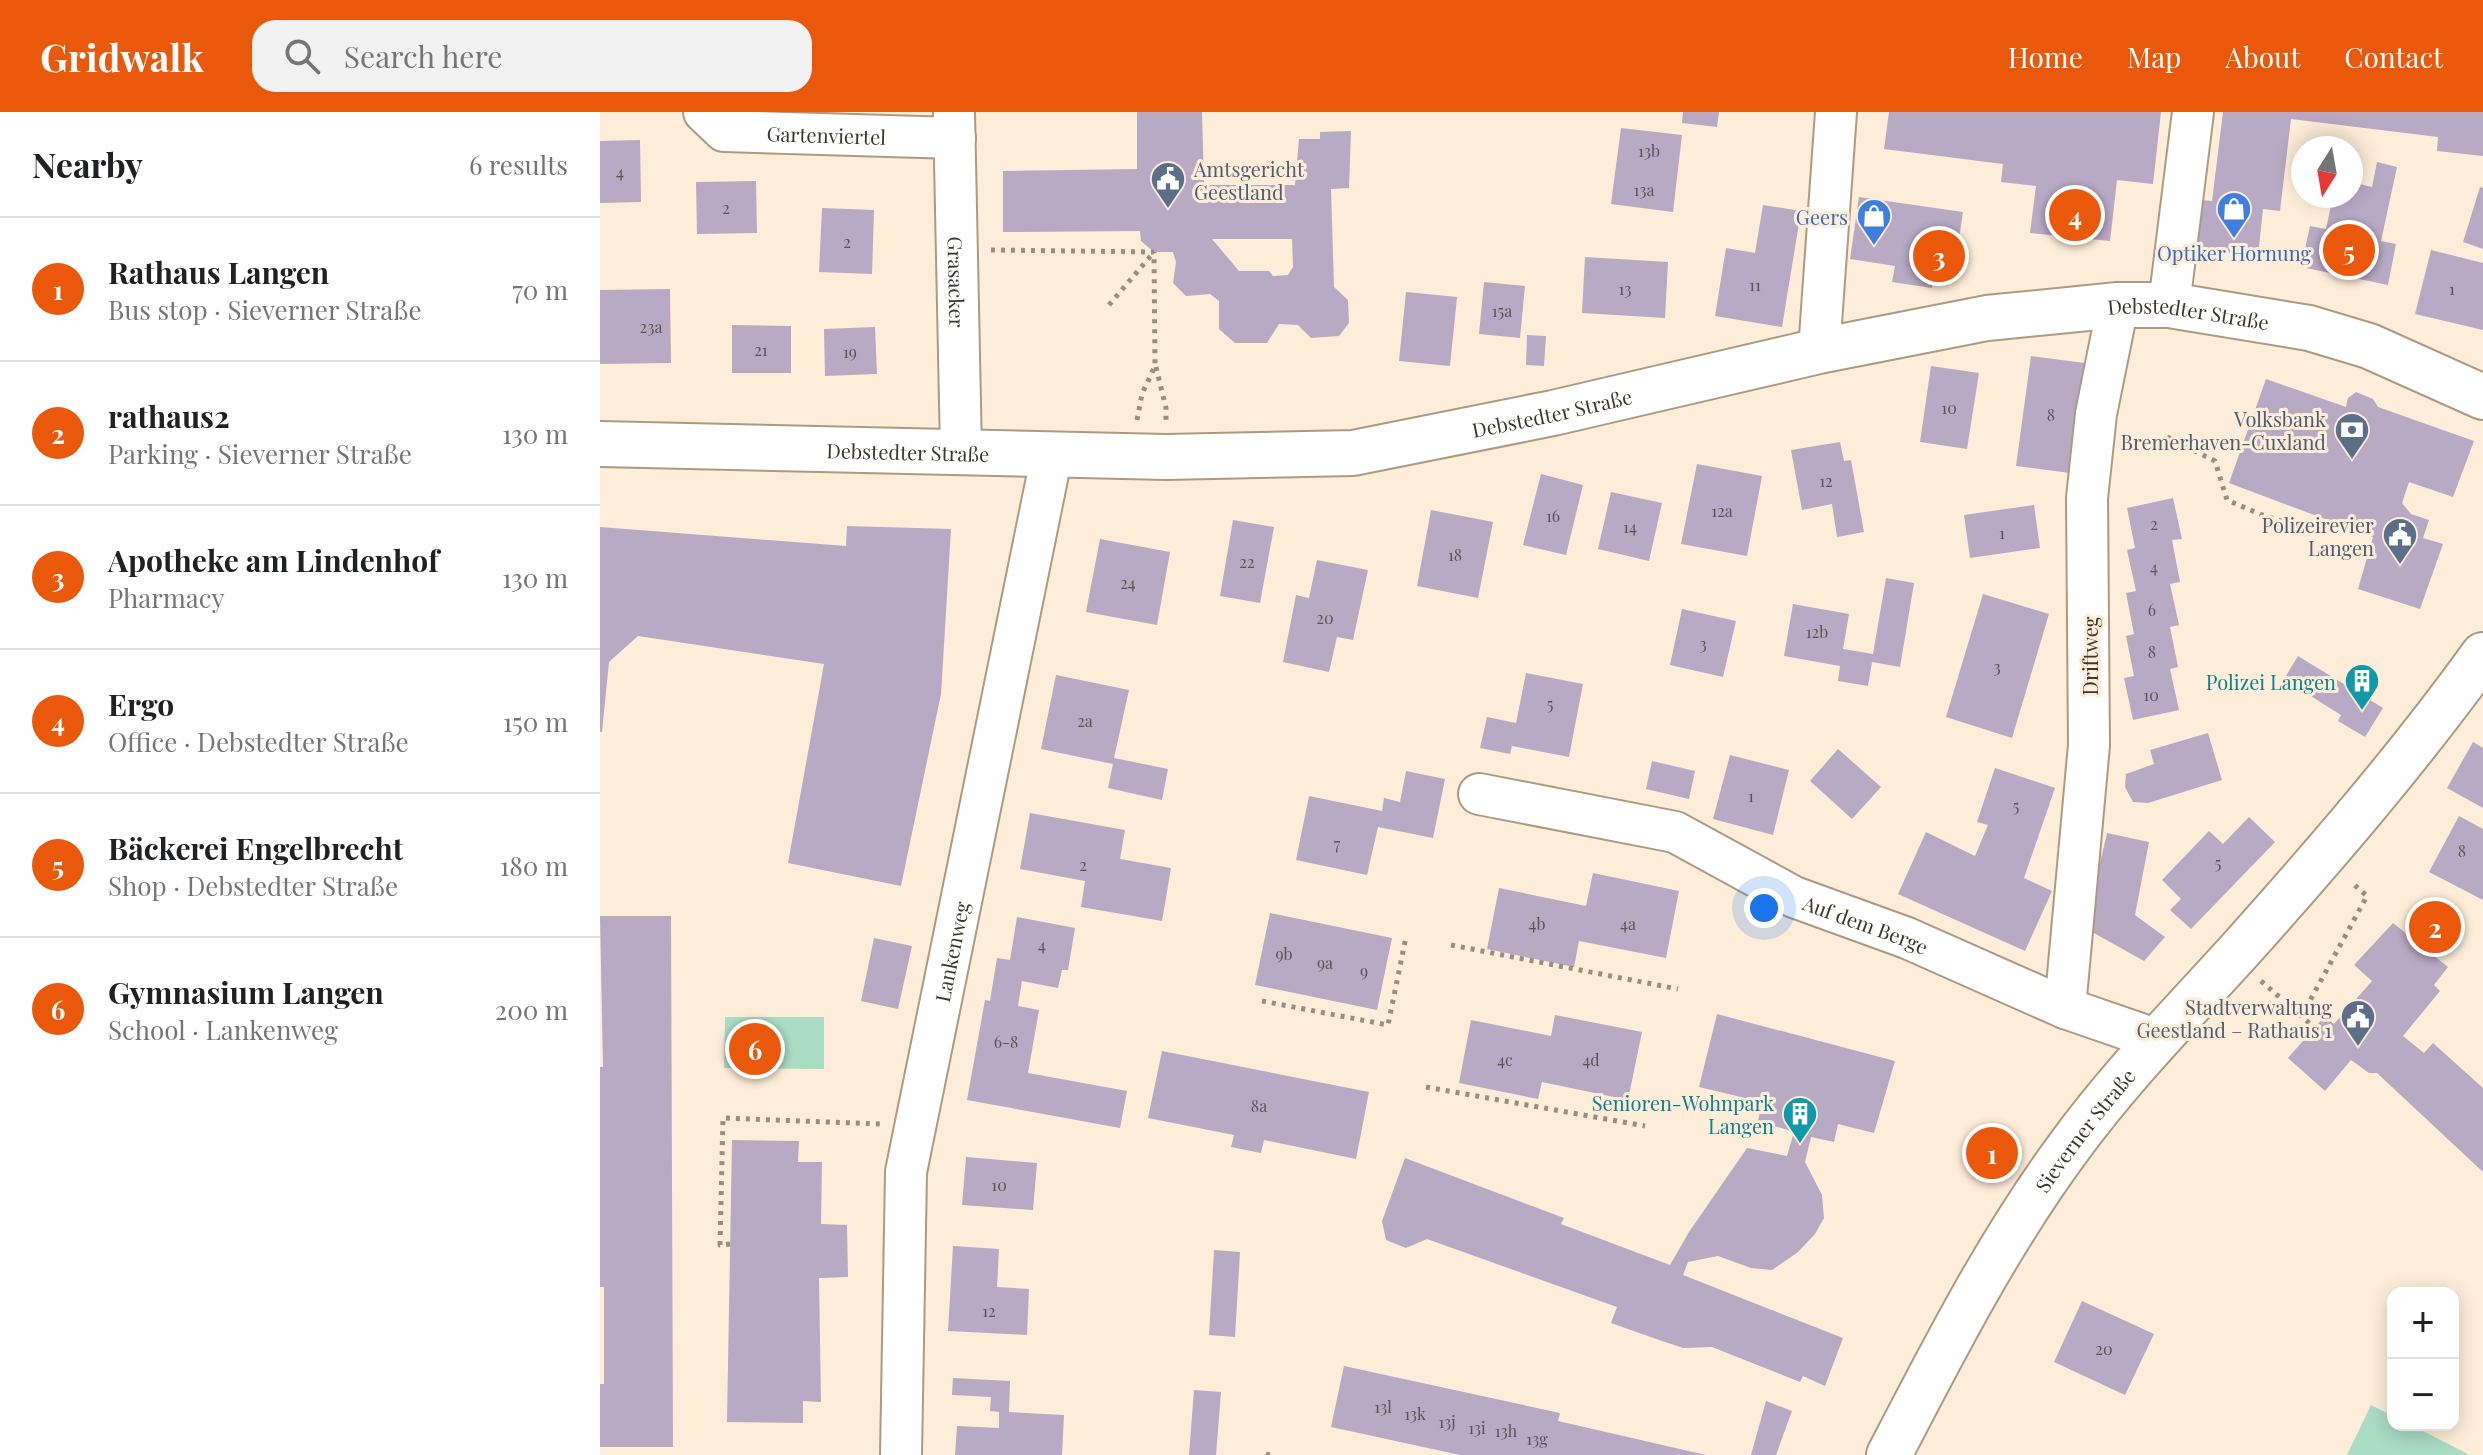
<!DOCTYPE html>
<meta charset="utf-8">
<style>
body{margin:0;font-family:"Playfair Display",serif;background:#f2f2f2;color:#202124}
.controls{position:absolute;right:24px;bottom:24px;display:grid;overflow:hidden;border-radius:16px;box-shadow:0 4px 20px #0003}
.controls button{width:72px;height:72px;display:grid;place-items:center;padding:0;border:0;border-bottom:2px solid #e0e0e0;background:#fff;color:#202124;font:40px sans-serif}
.compass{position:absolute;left:1691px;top:24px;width:72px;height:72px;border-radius:50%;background:#fff;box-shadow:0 4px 20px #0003;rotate:191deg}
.you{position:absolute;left:1164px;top:796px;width:28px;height:28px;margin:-20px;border:6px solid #fff;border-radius:50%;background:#1a73e8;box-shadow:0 0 0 12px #1a73e833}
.badge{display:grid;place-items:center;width:52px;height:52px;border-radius:50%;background:#ea580c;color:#fff;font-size:26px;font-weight:700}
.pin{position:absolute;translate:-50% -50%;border:4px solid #fff;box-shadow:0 2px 8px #0006}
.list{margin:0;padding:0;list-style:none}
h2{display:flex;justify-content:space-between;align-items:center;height:104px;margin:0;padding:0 32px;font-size:34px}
h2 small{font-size:26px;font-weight:400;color:#757577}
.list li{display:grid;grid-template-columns:52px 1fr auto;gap:24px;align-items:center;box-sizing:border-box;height:144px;padding:0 32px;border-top:2px solid #e0e0e0}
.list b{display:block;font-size:30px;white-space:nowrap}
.list p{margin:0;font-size:26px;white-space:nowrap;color:#757577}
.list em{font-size:26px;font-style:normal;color:#757577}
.icon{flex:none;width:44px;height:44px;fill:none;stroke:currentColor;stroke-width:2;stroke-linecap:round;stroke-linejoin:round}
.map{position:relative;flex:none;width:1883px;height:1343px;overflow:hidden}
header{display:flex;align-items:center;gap:48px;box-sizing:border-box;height:112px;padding:0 40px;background:#ea580c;color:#fff}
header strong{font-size:38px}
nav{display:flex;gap:44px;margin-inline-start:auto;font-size:28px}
.search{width:560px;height:72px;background:#f2f2f2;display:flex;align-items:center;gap:20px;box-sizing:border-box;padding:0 28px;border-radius:24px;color:#757577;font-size:30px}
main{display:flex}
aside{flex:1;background:#fff}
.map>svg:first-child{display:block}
.green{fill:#abdcc4}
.building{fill:#b8a9c4;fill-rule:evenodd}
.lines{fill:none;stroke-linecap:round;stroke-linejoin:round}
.street-casing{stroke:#ac9a81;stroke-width:44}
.secondary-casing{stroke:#ac9a81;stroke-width:48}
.path{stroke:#9a8f7f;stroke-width:5;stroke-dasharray:4 6;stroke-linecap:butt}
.street{stroke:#fff;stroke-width:40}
.secondary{stroke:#fff;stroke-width:44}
.labels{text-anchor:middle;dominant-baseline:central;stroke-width:6;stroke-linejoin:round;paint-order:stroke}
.number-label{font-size:16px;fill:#5c5352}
.street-label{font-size:20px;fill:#3d362c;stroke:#feeed9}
.service-label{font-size:20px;fill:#4e5e75;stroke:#feeed9;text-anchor:end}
.shop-label{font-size:20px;fill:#366cbe;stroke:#feeed9;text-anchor:end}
.culture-label{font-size:20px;fill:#0d838f;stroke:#feeed9;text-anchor:end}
</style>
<header>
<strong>Gridwalk</strong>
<div class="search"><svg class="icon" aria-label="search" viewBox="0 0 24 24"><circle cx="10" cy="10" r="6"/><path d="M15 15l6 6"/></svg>Search here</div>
<nav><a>Home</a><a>Map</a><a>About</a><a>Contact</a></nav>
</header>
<main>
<aside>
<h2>Nearby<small>6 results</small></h2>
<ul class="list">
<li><span class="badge">1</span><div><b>Rathaus Langen</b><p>Bus stop · Sieverner Straße</p></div><em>70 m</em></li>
<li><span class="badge">2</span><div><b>rathaus2</b><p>Parking · Sieverner Straße</p></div><em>130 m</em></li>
<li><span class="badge">3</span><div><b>Apotheke am Lindenhof</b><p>Pharmacy</p></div><em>130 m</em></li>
<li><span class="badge">4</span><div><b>Ergo</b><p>Office · Debstedter Straße</p></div><em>150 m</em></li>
<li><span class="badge">5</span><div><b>Bäckerei Engelbrecht</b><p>Shop · Debstedter Straße</p></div><em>180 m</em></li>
<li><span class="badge">6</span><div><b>Gymnasium Langen</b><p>School · Lankenweg</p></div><em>200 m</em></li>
</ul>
</aside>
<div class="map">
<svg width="1883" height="1343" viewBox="0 0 1883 1343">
<rect width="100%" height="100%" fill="#feeed9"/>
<g class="green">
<path d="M125 905H224V957L124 956Z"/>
<path d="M1771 1293 1793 1304V1313H1811L1870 1343H1747Z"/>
</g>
<g class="building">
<path d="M537 0H602L604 73H695L699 27H720V20L751 19 749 76 731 77 734 175 748 188 749 211 739 224 711 226 698 213 679 212 667 231H635L619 217V189L610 182 586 184 573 171 576 150 573 140H554L541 129 540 119 403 120V59L537 57ZM612 127H692L693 155 688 163 673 164 669 159H639Z"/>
<path d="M1083 0H1119L1117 15 1082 11Z"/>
<path d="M1289 0H1561L1553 72 1517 68 1510 129 1430 121 1436 74 1401 70 1403 52 1284 37Z"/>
<path d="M1623 0H1883V44L1837 39 1838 25 1691 7 1680 99 1663 97 1658 144 1596 137 1602 88 1612 89Z"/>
<path d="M1021 16 1082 23 1073 100 1011 92Z"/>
<path d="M40 28 41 90 0 91V29Z"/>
<path d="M1777 50 1797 55 1781 129 1796 132 1788 173 1701 155 1710 114 1726 117 1733 84H1751V70L1772 75Z"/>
<path d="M156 69 157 121 97 122 96 70Z"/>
<path d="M1880 75 1883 76V137L1863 130Z"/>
<path d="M1259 85 1363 100 1354 162 1335 160 1332 176 1292 170 1295 154 1250 147Z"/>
<path d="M1163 93 1201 99 1182 215 1115 204 1126 136 1155 141Z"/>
<path d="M222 96 274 98 272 162 219 160Z"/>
<path d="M1831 138 1883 151V218L1815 202Z"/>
<path d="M985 145 1068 150 1065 206 982 201Z"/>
<path d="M884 170 925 174 920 226 879 222Z"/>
<path d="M70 177 71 251 0 252V178Z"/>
<path d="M806 180 857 185 850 254 799 249Z"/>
<path d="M132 213 191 214V261H132Z"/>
<path d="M275 215 277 262 225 264 224 217Z"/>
<path d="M927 223 946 224 944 254 926 253Z"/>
<path d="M1431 244 1485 251 1470 361 1416 354Z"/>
<path d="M1331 254 1379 261 1367 337 1320 330Z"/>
<path d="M1666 267 1746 295 1748 286 1756 280 1773 287 1778 295 1874 329 1853 385 1809 370 1802 391 1811 402 1829 408 1823 426 1843 432 1820 497 1758 477 1773 425 1629 371Z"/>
<path d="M1240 330 1244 349 1251 348 1264 420 1237 425 1232 392 1202 398 1191 338Z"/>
<path d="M1097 352 1162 364 1147 444 1081 432Z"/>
<path d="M941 362 983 373 966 443 923 433Z"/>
<path d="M1011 380 1062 391 1049 449 998 437Z"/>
<path d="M1573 386 1582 427 1572 428 1580 470 1570 472 1579 513 1570 515 1578 555 1570 557 1579 598 1533 608 1524 566 1534 564 1526 524 1534 522 1526 481 1536 479 1527 438 1535 436 1527 396Z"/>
<path d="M1434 393 1440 436 1370 446 1364 403Z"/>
<path d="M831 398 893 410 878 486 817 474Z"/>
<path d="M633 408 674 415 660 491 620 484Z"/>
<path d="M247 414 351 417 341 582 301 774 188 751 224 552 38 524 9 550 2 620H0V415L246 434Z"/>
<path d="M500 427 570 440 557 513 486 500Z"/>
<path d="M717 448 768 458 753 528 737 525 729 560 683 550 696 483 709 486Z"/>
<path d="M1286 466 1314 471 1300 555 1272 550 1268 574 1238 569 1240 554 1184 544 1193 492 1249 502 1243 537 1273 542Z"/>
<path d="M1383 482 1449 502 1412 626 1346 605Z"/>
<path d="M1082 497 1136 509 1123 565 1070 553Z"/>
<path d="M1698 544 1783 596 1765 625 1738 609 1741 603 1684 567Z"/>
<path d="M926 561 983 572 969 645 912 634 910 642 880 636 887 605 916 611Z"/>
<path d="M456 563 529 578 514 646 568 657 562 688 508 676 513 652 441 637Z"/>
<path d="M1608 621 1622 668 1548 691 1533 690 1525 675 1526 662 1554 652 1550 638Z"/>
<path d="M1873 630 1883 636V696L1847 676Z"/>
<path d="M1238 637 1281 675 1252 707 1210 669Z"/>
<path d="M1130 643 1189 658 1173 723 1113 707Z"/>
<path d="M1052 649 1095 659 1089 687 1046 677Z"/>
<path d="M1395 656 1455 676 1424 766 1452 779 1425 839 1298 782 1326 720 1375 744 1388 713 1377 710Z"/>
<path d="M806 659 845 667 833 726 778 715 767 763 696 748 709 684 782 699 784 686 800 690Z"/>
<path d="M430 701 525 718 520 747 571 756 562 809 481 795 485 769 420 757Z"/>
<path d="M1859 704 1883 717V788L1829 760Z"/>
<path d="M1649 705 1675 730 1591 817 1570 798 1581 787 1562 768 1609 719 1623 732Z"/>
<path d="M1507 721 1549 730 1535 803 1565 825 1544 849 1485 816Z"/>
<path d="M993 761 1079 779 1066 846 979 829 974 855 887 837 899 776 986 794Z"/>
<path d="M670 801 792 826 777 898 655 873Z"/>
<path d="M0 804H71L73 1335H0V1272H4V1175H0V955H3Z"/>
<path d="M417 805 475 816 468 858H462L458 876 422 869 418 894 439 898 428 961 527 979 520 1016 367 988 385 888 390 889 397 846 410 848Z"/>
<path d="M1793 811 1848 855 1834 873 1840 879 1803 924 1824 941 1833 931 1883 976V1060L1777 961H1769L1751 948 1725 979 1688 946 1724 905 1734 912 1772 869 1754 853Z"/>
<path d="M274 826 312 834 298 897 261 889Z"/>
<path d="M1117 902 1295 949 1274 1021 1238 1012 1234 1030 1211 1025 1205 1050 1222 1083 1224 1106 1215 1122 1198 1140 1172 1158 1151 1156 1118 1144 1088 1150 1083 1163 1243 1226 1225 1274 1203 1264 1200 1270 1112 1235 1083 1236 1059 1228 1011 1211 1017 1195 827 1127 806 1136 786 1128 782 1109 805 1046 964 1106 961 1112 1070 1153 1089 1120 1147 1036 1187 1044 1194 1020 1158 1009 1162 990 1099 975Z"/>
<path d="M955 903 1042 920 1028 988 942 970 938 987 859 971 871 908 951 924Z"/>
<path d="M562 939 769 980 756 1047 664 1028 661 1041 631 1035 634 1023 548 1006Z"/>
<path d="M132 1028 199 1029 198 1050H222L221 1112 247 1113 248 1165 219 1166 221 1290 203 1289V1311L127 1310Z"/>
<path d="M366 1045 437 1051 433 1098 362 1093Z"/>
<path d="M353 1134 399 1137 397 1175 429 1177 427 1223 348 1219Z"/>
<path d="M614 1138 640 1140 635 1225 609 1223Z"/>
<path d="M1482 1189 1554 1222 1525 1283 1454 1250Z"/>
<path d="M744 1254 960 1301 958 1309 1106 1343H860L731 1315Z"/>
<path d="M353 1266 410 1269 409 1300 464 1303 462 1343H355L357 1314 399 1316V1300L390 1299 391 1285 352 1283Z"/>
<path d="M594 1278 621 1280 616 1343H589Z"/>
<path d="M1166 1289 1192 1299 1176 1343H1151Z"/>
</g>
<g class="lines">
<defs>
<g id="street">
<path id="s1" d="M104 0 124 19 355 26"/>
<path id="s2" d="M354 0 361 339"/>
<path d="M1569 193 1593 0"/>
<path d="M1219 239 1236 0"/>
<path id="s3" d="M879 682 1075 720 1194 785 1307 826 1465 896 1558 928"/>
<path d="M1465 896 1489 633 1487 386 1496 302 1518 193"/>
<path id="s4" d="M301 1343 306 1060 452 342"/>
</g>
<g id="secondary">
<path id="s5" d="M0 332 566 345 753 341 953 301 1219 239 1387 206 1518 193H1569L1709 216 1769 234 1883 285"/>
<path id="s6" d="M1289 1343C1344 1237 1398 1131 1469 1035 1520 965 1582 902 1640 838 1725 743 1808 647 1883 543"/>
</g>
</defs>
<use href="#street" class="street-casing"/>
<use href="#secondary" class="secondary-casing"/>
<g class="path">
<path d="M391 138 554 140"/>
<path d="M509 193 554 140"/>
<path d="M556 255 566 296V308"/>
<path d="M537 308 542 282 555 254 554 140"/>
<path d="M1567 325 1615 349 1627 388 1662 403 1717 420"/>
<path d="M851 833 1078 877"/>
<path d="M1661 869 1715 916"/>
<path d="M662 889 788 913 806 825"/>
<path d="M1701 905 1767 784 1751 770"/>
<path d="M826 975 1045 1014"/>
<path d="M130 1132 120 1133 123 1006 281 1012"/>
<path d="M666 1342 670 1343"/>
</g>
<use href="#street" class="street"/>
<use href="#secondary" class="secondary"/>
</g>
<defs>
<symbol id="civic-pin" viewBox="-11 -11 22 30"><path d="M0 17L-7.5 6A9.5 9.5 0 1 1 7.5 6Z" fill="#5c6f8a" stroke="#feeed9"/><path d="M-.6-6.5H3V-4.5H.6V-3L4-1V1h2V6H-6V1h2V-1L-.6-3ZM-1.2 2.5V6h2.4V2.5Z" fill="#fff"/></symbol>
<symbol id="shop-pin" viewBox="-11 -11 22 30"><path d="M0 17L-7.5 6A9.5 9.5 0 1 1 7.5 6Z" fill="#3f7fe0" stroke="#feeed9"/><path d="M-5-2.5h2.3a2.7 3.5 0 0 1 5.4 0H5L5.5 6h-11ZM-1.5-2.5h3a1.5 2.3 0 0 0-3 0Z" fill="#fff"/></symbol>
<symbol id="bank-pin" viewBox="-11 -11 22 30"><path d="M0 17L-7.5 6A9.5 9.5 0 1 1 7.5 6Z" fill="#5c6f8a" stroke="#feeed9"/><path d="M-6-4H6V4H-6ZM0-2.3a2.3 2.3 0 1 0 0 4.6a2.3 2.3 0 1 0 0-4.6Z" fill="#fff"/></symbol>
<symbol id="building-pin" viewBox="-11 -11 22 30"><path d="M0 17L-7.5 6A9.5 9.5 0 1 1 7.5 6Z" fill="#0f9aa8" stroke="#feeed9"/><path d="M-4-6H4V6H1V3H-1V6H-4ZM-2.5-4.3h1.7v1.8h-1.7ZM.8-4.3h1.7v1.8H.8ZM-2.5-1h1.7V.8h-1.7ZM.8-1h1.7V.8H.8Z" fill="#fff"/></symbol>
</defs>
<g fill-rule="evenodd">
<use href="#civic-pin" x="548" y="47" width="40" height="54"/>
<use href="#shop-pin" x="1614" y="77" width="40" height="54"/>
<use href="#shop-pin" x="1254" y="84" width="40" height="54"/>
<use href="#bank-pin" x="1732" y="298" width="40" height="54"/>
<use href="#civic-pin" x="1780" y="403" width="40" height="54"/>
<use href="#building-pin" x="1742" y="549" width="40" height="54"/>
<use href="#civic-pin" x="1738" y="885" width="40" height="54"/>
<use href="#building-pin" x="1180" y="982" width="40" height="54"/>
</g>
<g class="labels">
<g class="number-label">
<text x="1049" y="38">13b</text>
<text x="20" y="59">4</text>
<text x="1044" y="77">13a</text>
<text x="126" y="95">2</text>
<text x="247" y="129">2</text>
<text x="1155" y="172">11</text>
<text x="1025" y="176">13</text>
<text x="1852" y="176">1</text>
<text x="902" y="198">15a</text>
<text x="51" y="214">23a</text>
<text x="161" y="237">21</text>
<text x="250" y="239">19</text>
<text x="1349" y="295">10</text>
<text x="1451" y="302">8</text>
<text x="1226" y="368">12</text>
<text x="1122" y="398">12a</text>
<text x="953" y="403">16</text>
<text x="1554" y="411">2</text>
<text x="1030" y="414">14</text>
<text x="1402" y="420">1</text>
<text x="855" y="442">18</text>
<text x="647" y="449">22</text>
<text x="1554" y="454">4</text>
<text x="528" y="470">24</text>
<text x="1552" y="497">6</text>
<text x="725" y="505">20</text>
<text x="1217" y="519">12b</text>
<text x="1103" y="531">3</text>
<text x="1552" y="539">8</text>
<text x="1397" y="554">3</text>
<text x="1551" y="582">10</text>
<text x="950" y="591">5</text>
<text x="485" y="608">2a</text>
<text x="1151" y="683">1</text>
<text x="1416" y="693">5</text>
<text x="737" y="731">7</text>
<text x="1862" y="738">8</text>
<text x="1618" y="750">5</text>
<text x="483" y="752">2</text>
<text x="937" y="811">4b</text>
<text x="1028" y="811">4a</text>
<text x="442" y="832">4</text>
<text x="684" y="841">9b</text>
<text x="725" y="850">9a</text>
<text x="764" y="858">9</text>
<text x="406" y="929">6-8</text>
<text x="905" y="947">4c</text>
<text x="991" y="947">4d</text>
<text x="659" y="993">8a</text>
<text x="399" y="1072">10</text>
<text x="389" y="1198">12</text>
<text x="1504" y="1236">20</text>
<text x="783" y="1294">13l</text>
<text x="815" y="1301">13k</text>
<text x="847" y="1309">13j</text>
<text x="877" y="1315">13i</text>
<text x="906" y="1318">13h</text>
<text x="937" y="1326">13g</text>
</g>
<g class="street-label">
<text stroke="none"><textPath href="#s1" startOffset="130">Gartenviertel</textPath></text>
<text stroke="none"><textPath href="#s2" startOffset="170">Grasacker</textPath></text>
<text stroke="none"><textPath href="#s5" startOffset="1604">Debstedter Straße</textPath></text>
<text stroke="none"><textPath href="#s5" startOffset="956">Debstedter Straße</textPath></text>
<text stroke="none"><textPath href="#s5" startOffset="308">Debstedter Straße</textPath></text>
<text transform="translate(1489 544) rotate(-90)">Driftweg</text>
<text stroke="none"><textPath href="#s3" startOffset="412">Auf dem Berge</textPath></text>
<text stroke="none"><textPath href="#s4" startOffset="508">Lankenweg</textPath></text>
<text stroke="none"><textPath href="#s6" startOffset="380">Sieverner Straße</textPath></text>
</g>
<g class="service-label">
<text x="594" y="56" text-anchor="start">Amtsgericht<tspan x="594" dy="23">Geestland</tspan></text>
<text x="1726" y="306">Volksbank<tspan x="1726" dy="23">Bremerhaven-Cuxland</tspan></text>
<text x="1774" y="412">Polizeirevier<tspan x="1774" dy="23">Langen</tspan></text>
<text x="1732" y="894">Stadtverwaltung<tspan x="1732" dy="23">Geestland – Rathaus 1</tspan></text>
</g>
<g class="shop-label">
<text x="1248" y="104">Geers</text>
<text x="1634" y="140" text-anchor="middle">Optiker Hornung</text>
</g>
<g class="culture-label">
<text x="1736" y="569">Polizei Langen</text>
<text x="1174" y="990">Senioren-Wohnpark<tspan x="1174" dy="23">Langen</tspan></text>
</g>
</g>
</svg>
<div class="controls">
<button>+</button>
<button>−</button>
</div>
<svg class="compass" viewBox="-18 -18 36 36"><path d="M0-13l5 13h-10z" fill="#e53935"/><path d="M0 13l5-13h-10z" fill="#757577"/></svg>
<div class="you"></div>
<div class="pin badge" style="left:1392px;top:1041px">1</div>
<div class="pin badge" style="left:1835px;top:815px">2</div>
<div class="pin badge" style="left:1339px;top:144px">3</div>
<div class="pin badge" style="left:1475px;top:103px">4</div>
<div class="pin badge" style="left:1749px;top:138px">5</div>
<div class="pin badge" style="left:155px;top:937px">6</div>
</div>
</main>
